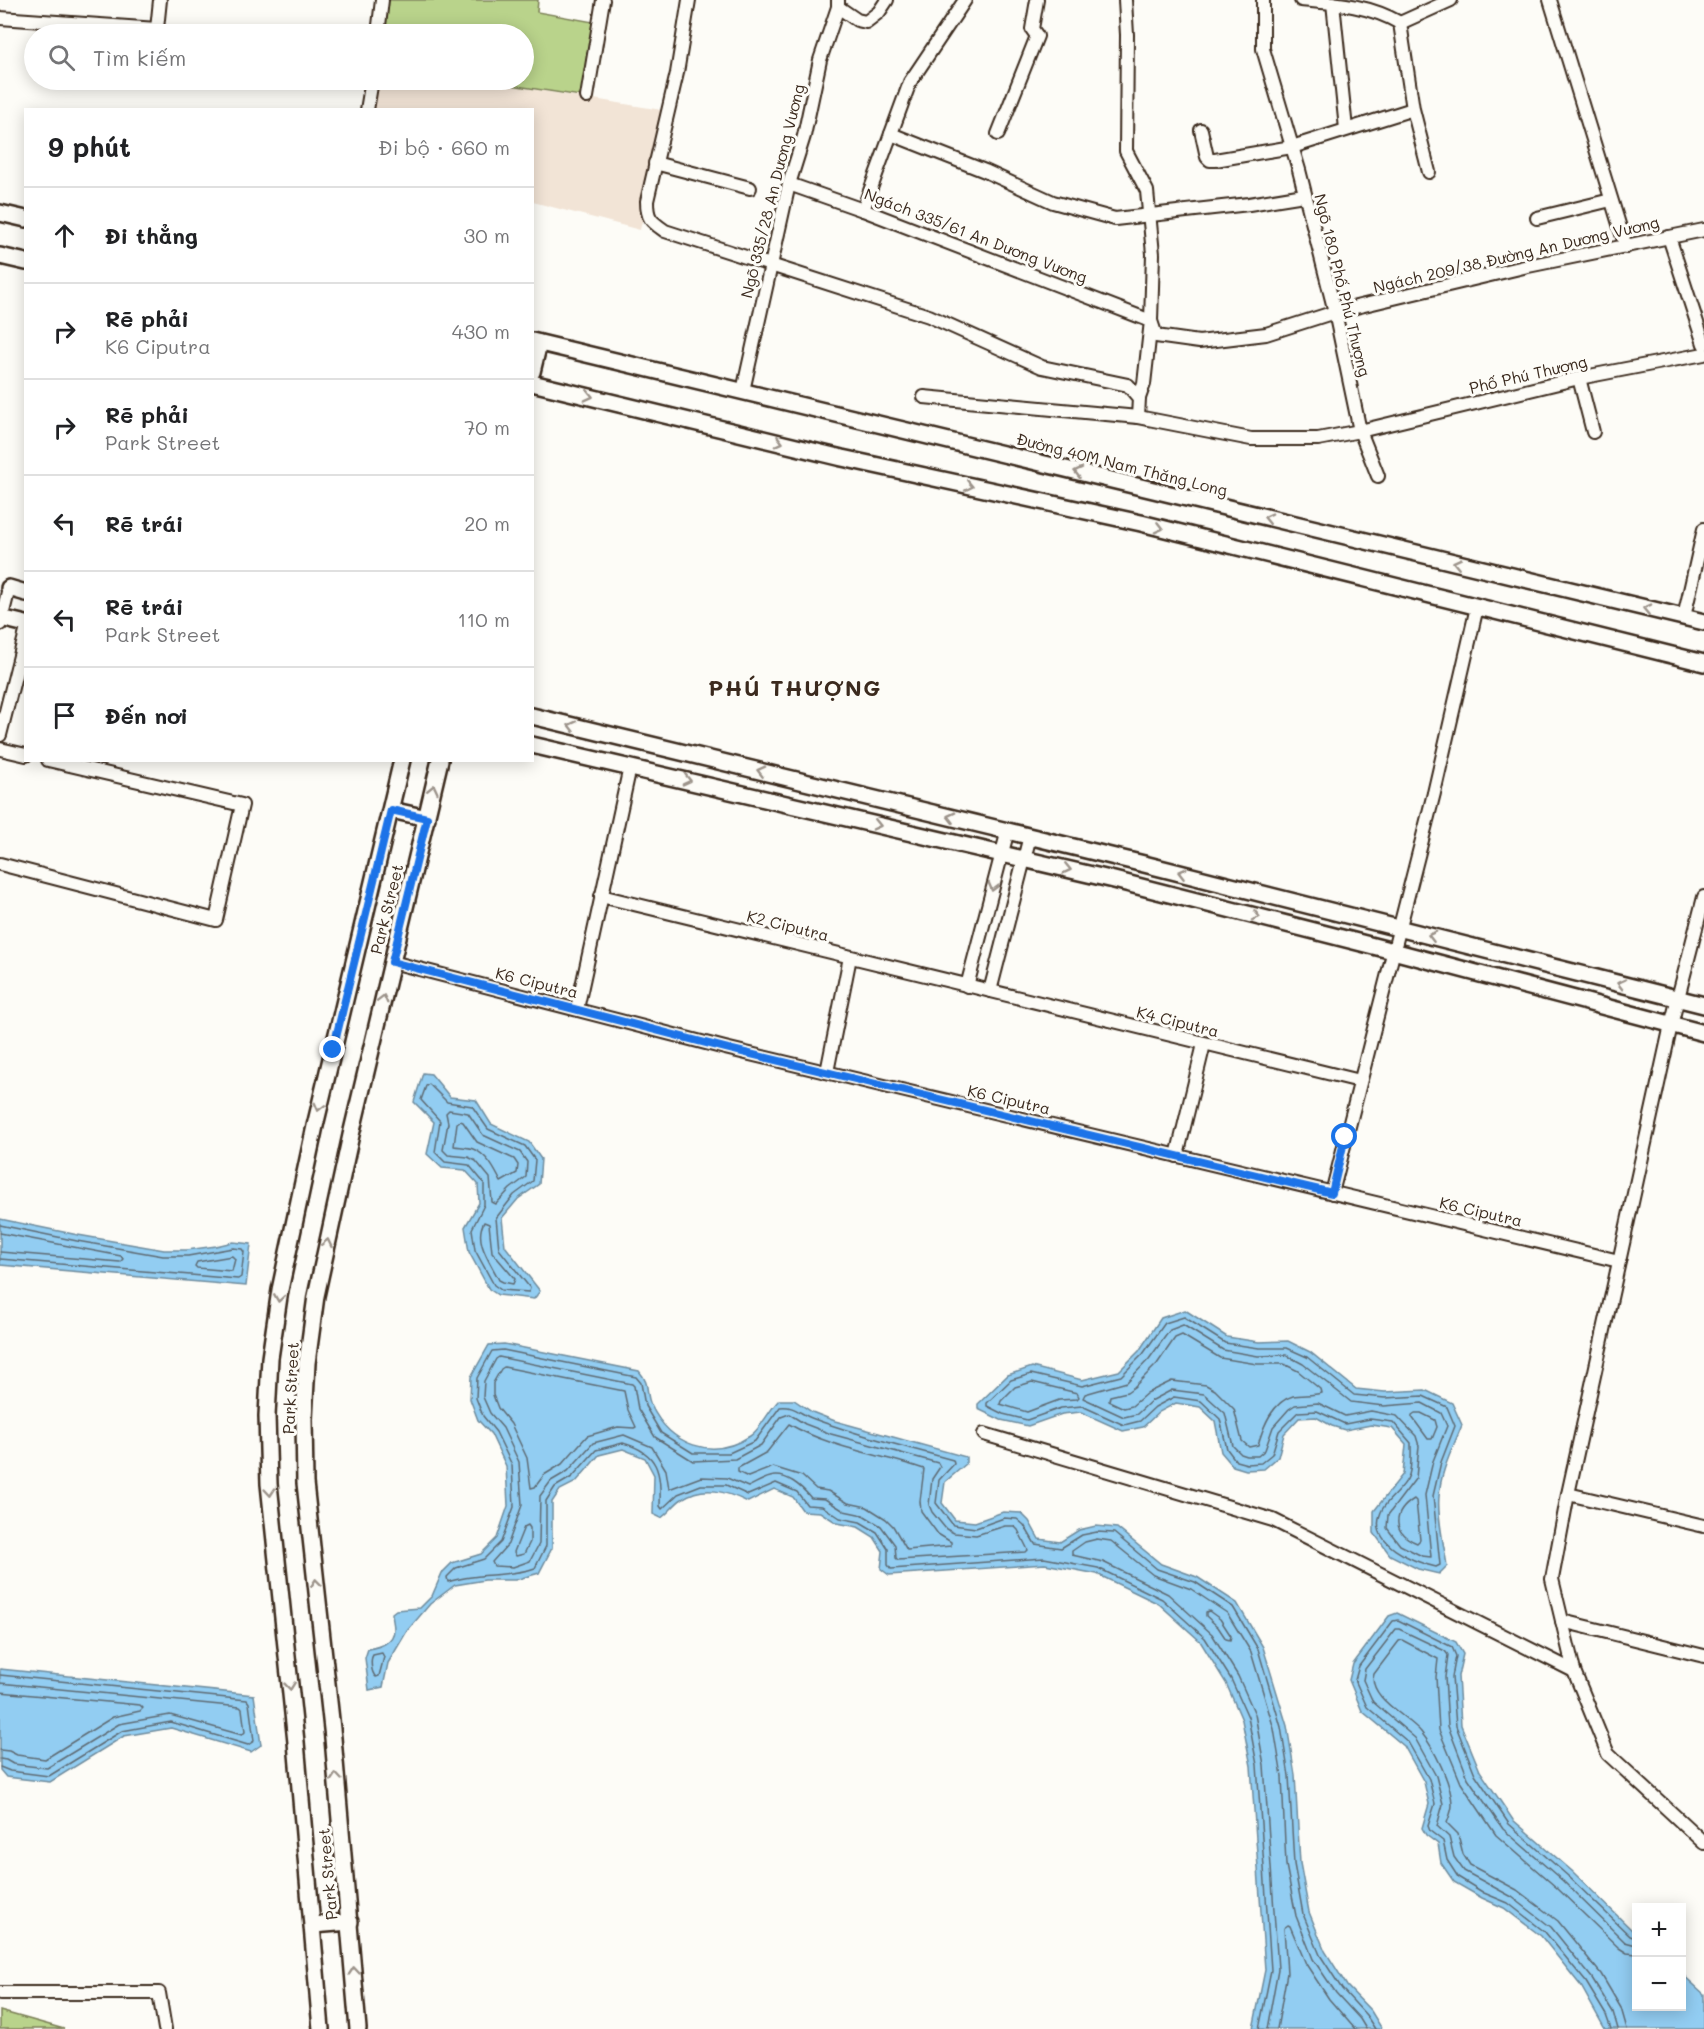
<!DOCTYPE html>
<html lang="vi">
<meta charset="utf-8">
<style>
body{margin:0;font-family:Mali,sans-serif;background:#f2f2f2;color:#202124}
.controls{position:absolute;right:18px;bottom:18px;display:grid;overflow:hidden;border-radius:0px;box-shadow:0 3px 15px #0003}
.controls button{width:54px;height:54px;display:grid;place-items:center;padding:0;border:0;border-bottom:2px solid #e0e0e0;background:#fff;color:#202124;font:30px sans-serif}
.stop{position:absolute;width:18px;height:18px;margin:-14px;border:4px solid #1a73e8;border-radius:50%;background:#fff}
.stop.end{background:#1a73e8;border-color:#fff;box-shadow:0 2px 6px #0008}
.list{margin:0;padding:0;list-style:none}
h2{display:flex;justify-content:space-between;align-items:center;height:78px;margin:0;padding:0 24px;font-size:26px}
h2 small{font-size:20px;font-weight:400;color:#757577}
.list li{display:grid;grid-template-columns:39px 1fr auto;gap:18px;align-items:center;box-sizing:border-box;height:96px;padding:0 24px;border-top:2px solid #e0e0e0}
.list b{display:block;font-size:22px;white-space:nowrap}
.list p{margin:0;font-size:20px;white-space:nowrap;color:#757577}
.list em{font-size:20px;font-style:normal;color:#757577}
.icon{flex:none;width:33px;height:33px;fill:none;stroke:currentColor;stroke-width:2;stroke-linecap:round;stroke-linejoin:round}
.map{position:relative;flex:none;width:1704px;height:2029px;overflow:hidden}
.search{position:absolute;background:#fff;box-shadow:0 3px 15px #0003;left:24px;top:24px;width:510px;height:66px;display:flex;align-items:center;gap:15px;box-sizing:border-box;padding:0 21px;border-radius:33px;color:#757577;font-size:22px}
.panel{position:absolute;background:#fff;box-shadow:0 3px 15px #0003;left:24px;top:108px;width:510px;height:654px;border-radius:0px}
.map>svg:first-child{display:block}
.built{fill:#f2e4d6}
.green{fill:#b9d38b;stroke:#7a7e54;stroke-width:1.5}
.water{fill:#92cdf2;stroke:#6f8c9d;stroke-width:1.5}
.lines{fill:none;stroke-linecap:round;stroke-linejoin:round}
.shore{stroke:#5e6b73;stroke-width:1.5}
.minor-casing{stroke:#3b2a1e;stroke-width:16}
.tertiary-casing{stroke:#3b2a1e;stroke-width:20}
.minor{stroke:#fdfcf7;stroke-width:12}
.tertiary{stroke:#fdfcf7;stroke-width:15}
.oneway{stroke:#9c938a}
.route{stroke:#1a73e8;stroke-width:8}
.labels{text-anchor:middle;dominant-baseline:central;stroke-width:6;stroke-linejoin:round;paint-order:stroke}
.street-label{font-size:16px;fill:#3b2a1e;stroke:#fdfcf7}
.district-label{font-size:22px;font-weight:bold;letter-spacing:1.5px;fill:#3b2a1e;stroke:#fdfcf7}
</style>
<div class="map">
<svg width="1704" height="2029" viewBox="0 0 1704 2029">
<rect width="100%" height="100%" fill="#fdfcf7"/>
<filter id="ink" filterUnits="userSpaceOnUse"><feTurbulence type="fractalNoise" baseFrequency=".0167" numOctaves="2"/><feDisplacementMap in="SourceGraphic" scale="12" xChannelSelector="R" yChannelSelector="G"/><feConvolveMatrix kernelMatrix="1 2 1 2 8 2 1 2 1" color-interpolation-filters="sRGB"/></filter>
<g filter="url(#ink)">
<path class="built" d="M372 80H477L668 111 640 230 533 202 532 110H367Z"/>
<g class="green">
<path d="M385 0H538L537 12 599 23 587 97 479 80H524V34H380Z"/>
<path d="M0 2011 64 2029H0Z"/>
</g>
<g class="water">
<path d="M423 1073 431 1074 450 1097 476 1100 491 1124 529 1142 541 1159 539 1184 518 1199 502 1218 505 1246 540 1291 534 1299 498 1295 489 1289 469 1252 465 1227 479 1203 478 1184 465 1170 442 1168 427 1154 434 1122 414 1102Z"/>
<path d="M0 1219 78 1235 164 1250H187L216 1246 233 1242 251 1244 246 1286 0 1265Z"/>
<path d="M1185 1310 1227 1337 1259 1342 1288 1341 1310 1352 1356 1389 1385 1392 1425 1390 1452 1403 1462 1425C1453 1448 1440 1472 1439 1497 1437 1519 1444 1544 1447 1566L1439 1574 1418 1569 1390 1555 1374 1533V1511L1403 1474 1406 1444 1392 1428 1371 1425 1345 1430 1332 1426 1316 1417 1299 1418 1284 1434 1278 1457 1264 1469 1246 1470 1233 1466 1221 1452 1215 1421 1200 1407 1176 1403 1159 1412 1143 1427 1123 1431 1081 1412 1062 1414 1028 1426 1001 1420 978 1409V1404L1008 1375 1032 1367 1082 1380 1119 1371 1139 1351 1161 1318Z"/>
<path d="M504 1344 639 1371C651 1385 645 1392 651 1405 670 1445 712 1461 750 1436 760 1430 769 1410 779 1400H794L812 1412 835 1421 966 1457V1464L945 1482 942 1503 955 1520 975 1522 1003 1512 1021 1513 1029 1521 1039 1539 1060 1542 1079 1530 1096 1526 1117 1528 1161 1564 1197 1577 1237 1603 1263 1647 1287 1726 1295 1775 1300 1863 1309 1912 1325 1951 1347 1986 1371 2011 1382 2029H1253L1265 1970 1251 1766 1242 1720 1226 1683 1200 1641 1159 1604 1097 1574 1045 1564 889 1575 881 1569 883 1551 874 1537 858 1527 837 1523 820 1512 803 1511 793 1497 774 1489 748 1502C727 1492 704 1484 682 1499 674 1504 669 1513 661 1518L653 1514 654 1475 645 1458 623 1449 599 1455 576 1482 560 1490 552 1502V1548L539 1573 515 1580H485L455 1585 430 1604 407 1631 388 1663 383 1687 369 1690 365 1658 368 1649C379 1647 394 1643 394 1629 394 1623 392 1618 392 1613L396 1610 420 1608 432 1596 442 1573 452 1563 481 1554 497 1538 508 1506 506 1466 491 1434 478 1420 470 1399 471 1377 489 1345Z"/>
<path d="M1397 1613 1456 1642 1463 1654 1458 1676 1461 1725 1480 1771 1513 1820 1572 1871 1636 1934V2006H1682V1974L1704 1994V2029H1605L1581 1986 1541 1936 1504 1908 1482 1898 1454 1882 1441 1863 1438 1844 1426 1835 1422 1828 1429 1804 1424 1782 1404 1746 1362 1711 1349 1680 1353 1664 1389 1616Z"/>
<path d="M0 1669 254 1695 261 1745 251 1752 171 1728 124 1736 50 1782 6 1777 0 1770Z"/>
</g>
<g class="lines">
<g class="shore">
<path d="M429 1084 447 1102 472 1106 488 1129 525 1146 535 1160 533 1181 514 1195 496 1218 499 1249 530 1288 529 1292 501 1290 494 1285 475 1250 472 1229 484 1205V1183L469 1165 445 1162 435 1152 440 1121 421 1100 426 1086Z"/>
<path d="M449 1110 468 1113 483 1135 520 1152 527 1162 526 1177 510 1189 496 1204 492 1202 490 1178 476 1161 468 1157 448 1155 443 1150 448 1123 446 1113Z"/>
<path d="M460 1121 463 1122 477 1142 514 1159 518 1165 517 1173 501 1182C495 1170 487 1154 473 1149 467 1147 460 1147 454 1146L457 1123Z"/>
<path d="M484 1222 489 1224 492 1252 515 1279 513 1284 503 1282 499 1280C491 1263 473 1241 484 1222Z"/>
<path d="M0 1225 77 1241 163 1256H188L233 1248 242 1249 244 1252 241 1277 238 1279 0 1259"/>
<path d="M0 1233 121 1256 123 1259 120 1262 0 1252"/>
<path d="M232 1256 235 1259 232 1271 197 1268 195 1266 197 1262Z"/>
<path d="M1184 1317 1225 1343 1259 1348H1287L1307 1357 1354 1395 1385 1398 1423 1396 1447 1407 1455 1426 1441 1462 1433 1496 1440 1565 1436 1567C1414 1562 1367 1544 1381 1512 1386 1499 1404 1490 1409 1475 1412 1466 1411 1453 1411 1443L1393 1422 1370 1419 1345 1424 1317 1411 1298 1412 1279 1431 1272 1454 1261 1463 1247 1464 1236 1461 1227 1449 1220 1419 1201 1401 1174 1397 1155 1407 1140 1421 1124 1425 1082 1406 1061 1408 1027 1420 1003 1414 987 1406V1403L1011 1380 1031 1374 1082 1386 1121 1376 1143 1354 1165 1323Z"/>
<path d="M1183 1325 1223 1350 1258 1356 1286 1355 1303 1364 1351 1402 1384 1406 1422 1403 1441 1413 1447 1426 1433 1461 1425 1495 1431 1557 1422 1556 1400 1545 1387 1528 1388 1515 1416 1478 1419 1446 1416 1436 1397 1416 1371 1411 1345 1416 1318 1403 1295 1405 1289 1409 1273 1427 1265 1450 1258 1456H1247L1241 1454 1233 1446 1225 1413 1204 1394 1172 1390 1151 1401 1137 1414 1124 1417 1083 1398 1085 1394 1127 1382 1149 1359 1170 1330Z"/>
<path d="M1182 1335 1220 1358 1257 1364H1284L1298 1371 1320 1389 1321 1393C1313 1396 1302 1394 1293 1396 1272 1402 1263 1427 1258 1445L1249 1447 1242 1441 1234 1409 1215 1390 1206 1385 1172 1381 1147 1393 1132 1406 1124 1408 1109 1401 1110 1396 1127 1392 1134 1387 1157 1364 1175 1338Z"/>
<path d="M499 1357 632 1384 634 1386 638 1409 655 1437 693 1461 735 1459 761 1445 781 1417 789 1414 805 1424 831 1434 938 1463 940 1467 932 1479 929 1505 932 1512 946 1529 954 1533 976 1535 1005 1526H1014L1018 1530 1028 1550 1026 1552 898 1560 896 1558 895 1545 881 1526 863 1515 844 1511 825 1499 811 1498C802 1487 786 1472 770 1477 762 1479 755 1484 748 1487L727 1478 701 1477 669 1489 666 1470 652 1447 624 1435 593 1443 568 1471 551 1481 540 1496 539 1544 530 1561 513 1567 494 1566 492 1562 508 1544 522 1505 519 1462 503 1428 490 1413 483 1397 484 1381 496 1359Z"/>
<path d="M504 1367 624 1391 628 1410 636 1427 634 1428 618 1427 587 1436 562 1464 544 1475 535 1487 531 1488 527 1458 511 1424 498 1408 493 1395V1383L501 1369Z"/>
<path d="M1032 1382 1077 1393 1079 1397 1077 1399 1059 1400 1027 1412 1000 1404 1001 1401 1015 1387Z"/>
<path d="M1415 1413H1421L1435 1420 1437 1427 1432 1439H1428L1412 1417V1415Z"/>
<path d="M789 1424C830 1448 879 1454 924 1469L920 1501 921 1511 938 1534 951 1542V1546L907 1550 893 1526 886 1519 867 1507 848 1503 828 1491 816 1489 802 1476 773 1467 748 1477 738 1472V1468L767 1452Z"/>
<path d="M1414 1499 1416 1501 1420 1540 1417 1543C1392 1533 1392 1513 1414 1499Z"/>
<path d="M528 1525 530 1528V1542L524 1554 516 1556 514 1552 524 1527Z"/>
<path d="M1206 1612 1209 1611 1220 1619 1231 1636 1230 1640 1226 1639 1218 1627 1206 1616Z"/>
<path d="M382 1653 384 1657 379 1676 376 1677C371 1673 370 1660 373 1655Z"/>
<path d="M0 1675 247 1700 249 1703 254 1741 248 1745 171 1722 122 1731 49 1776 10 1771 0 1767"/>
<path d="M0 1683 240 1707 242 1709 245 1732 242 1735 170 1715 119 1724 47 1768 13 1764 6 1760 0 1759"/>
<path d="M0 1692 140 1705 143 1708 140 1711 113 1717 45 1759 17 1755 9 1751 0 1750"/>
<path d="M1259 2029 1271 1970 1257 1765 1248 1717 1231 1679 1205 1638 1162 1599 1098 1568 1044 1558 891 1569 888 1565V1549L877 1532 860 1522 840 1518 822 1506 807 1505 797 1492 776 1483 748 1495 726 1485H701L678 1494 662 1509 660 1506C661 1472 659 1453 623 1443L596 1450 572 1477 555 1487 546 1501V1546L535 1568C507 1578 476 1572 448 1582L447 1577 456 1568 484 1559 501 1542 514 1507 512 1465 496 1432 483 1416 476 1398 477 1378 492 1351 503 1350 636 1377 641 1383 645 1406 661 1433 693 1453H729L755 1441 780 1407C795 1405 801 1415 814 1419 859 1436 907 1447 953 1460L954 1464 939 1480 936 1503 953 1525 976 1528 1004 1518 1017 1519 1024 1525 1035 1544 1061 1548 1082 1535 1097 1532 1114 1533 1157 1569 1195 1582 1233 1607 1258 1649 1281 1727 1289 1776 1294 1864 1303 1914 1320 1955 1342 1989 1366 2015 1375 2029"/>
<path d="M1267 2029 1278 1969 1264 1765 1255 1714 1238 1676 1212 1634 1168 1594 1103 1562 1072 1555V1551L1085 1542 1097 1539 1111 1541 1153 1575 1191 1589 1227 1613 1251 1652 1274 1729 1282 1777 1286 1865 1296 1916 1313 1959 1336 1993 1360 2019 1366 2029"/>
<path d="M1277 2029 1287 1973 1284 1928 1288 1925 1290 1926 1306 1964 1329 1999 1355 2029"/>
<path d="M1611 2029 1606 2015 1586 1982 1545 1932 1508 1903 1484 1893 1458 1877 1447 1860 1443 1841 1430 1831 1428 1826 1435 1804 1429 1779 1408 1742 1367 1707 1355 1680 1359 1666 1393 1621 1398 1620 1452 1647 1456 1656 1452 1677 1456 1726 1475 1774 1509 1824 1568 1876 1630 1936 1636 1938"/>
<path d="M1618 2029 1613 2012 1592 1978 1551 1927 1512 1897 1464 1871 1454 1857 1449 1837 1437 1826 1443 1804 1436 1776 1415 1738 1373 1702 1363 1680 1365 1669 1396 1629H1399L1445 1651 1448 1655 1445 1677 1448 1726 1468 1778 1503 1829 1563 1881 1625 1942 1636 1945"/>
<path d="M1627 2029 1621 2008 1601 1974 1558 1921 1517 1890 1470 1865 1463 1854 1458 1834 1447 1823C1449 1817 1452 1811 1452 1805 1452 1784 1434 1748 1421 1732 1409 1717 1367 1697 1374 1674L1399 1641 1402 1640 1438 1659 1436 1677 1439 1730 1461 1783 1496 1835 1557 1888 1619 1948 1627 1953 1636 1954"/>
</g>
<defs>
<g id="minor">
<path d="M689 0 677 73 647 201C647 219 651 221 665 231L929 316 1042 367 1128 385 1139 398 1138 417"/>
<path d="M1125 0 1127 35 1126 151 1147 191 1153 254 1151 321 1144 384 1139 398"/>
<path d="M1263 0V49L1299 170 1335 312 1360 431 1378 476"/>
<path d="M1301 0C1336 3 1369 5 1400 23L1451 0"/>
<path d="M1550 0 1626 247"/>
<path d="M1333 3 1346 129"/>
<path d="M838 7 857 20 866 22 879 12 887 0"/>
<path d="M0 18 157 29 160 0"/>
<path d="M1400 23 1413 109 1429 172"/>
<path d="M378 34 382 0"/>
<path d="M587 97 603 0"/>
<path d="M367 110 372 80"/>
<path d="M1201 130 1207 157 1210 160H1215L1292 147 1413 109"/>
<path d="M891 134 985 171 1053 202 1115 219 1249 204 1304 195"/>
<path d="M998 134 1037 36 1032 29 1037 0"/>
<path d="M655 163 750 188"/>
<path d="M789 184 863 210 1151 321"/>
<path d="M863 210 910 82 965 0"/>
<path d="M1537 218 1611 200"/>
<path d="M1669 237 1704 344"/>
<path d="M1151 321 1156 336 1199 342 1266 334 1335 312 1528 266 1704 230"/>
<path d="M1579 378 1593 432"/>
<path d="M743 391 789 184 804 136 820 60 838 7V0"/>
<path d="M924 397 1138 417 1251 439H1318L1360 431 1579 378 1704 354"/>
<path d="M1684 617 1704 529"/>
<path d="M0 624 9 588"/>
<path d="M0 735 26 632"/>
<path d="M0 749 26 755"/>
<path d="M0 864 216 920 242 805 48 760"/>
<path d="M601 896 1360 1081"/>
<path d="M1704 897 1671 1025 1568 1494 1552 1579 1574 1671 1608 1754 1704 1843"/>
<path d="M392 962 725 1048 1619 1261"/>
<path d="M967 986 1008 830"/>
<path d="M990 991 1030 836"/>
<path d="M577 1009 630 767"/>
<path d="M827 1072 850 957"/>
<path d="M1177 1156 1204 1044"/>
<path d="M1332 1193 1434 793 1477 607"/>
<path d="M984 1434 1273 1520 1574 1671"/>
<path d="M1568 1494 1704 1526"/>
<path d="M1562 1621 1704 1656"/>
<path d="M0 1993H159L165 2029"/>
</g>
<g id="tertiary">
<path d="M0 213 26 219"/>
<path d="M0 256 26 262"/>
<path d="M532 341 1704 622"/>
<path d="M532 372 539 343"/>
<path d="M532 383 842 458 1141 523 1704 663"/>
<path d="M9 588 26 593"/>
<path d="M1 618 26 624"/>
<path d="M532 716 1144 864 1704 1005"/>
<path d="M532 745 1114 880 1393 951 1704 1033"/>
<path d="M391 810 427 818"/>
<path d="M313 1925 350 1922"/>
<path d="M321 2029 296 1742 269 1484 267 1416 270 1358 280 1290 315 1126 402 760"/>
<path d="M358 2029 333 1738 305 1483 304 1419 307 1363 316 1296 351 1135 440 760"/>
</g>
</defs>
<use href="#minor" class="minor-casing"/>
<use href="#tertiary" class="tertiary-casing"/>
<use href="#minor" class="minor"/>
<use href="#tertiary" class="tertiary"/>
</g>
<defs><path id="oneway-chevron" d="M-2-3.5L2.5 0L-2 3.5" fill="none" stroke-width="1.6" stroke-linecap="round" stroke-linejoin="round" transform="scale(1.5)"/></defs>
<g class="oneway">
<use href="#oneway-chevron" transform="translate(589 396) rotate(13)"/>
<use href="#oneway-chevron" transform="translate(779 442) rotate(14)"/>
<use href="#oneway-chevron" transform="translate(1078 472) rotate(-166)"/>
<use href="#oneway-chevron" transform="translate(969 486) rotate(12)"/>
<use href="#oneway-chevron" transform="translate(1268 518) rotate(-167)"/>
<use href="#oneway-chevron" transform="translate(1159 528) rotate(14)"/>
<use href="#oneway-chevron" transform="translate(1457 563) rotate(-167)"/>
<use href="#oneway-chevron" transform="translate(1647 609) rotate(-167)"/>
<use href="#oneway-chevron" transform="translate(572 726) rotate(-166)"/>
<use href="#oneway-chevron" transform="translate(761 771) rotate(-166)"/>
<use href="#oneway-chevron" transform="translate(687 780) rotate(13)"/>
<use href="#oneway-chevron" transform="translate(433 789) rotate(-77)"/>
<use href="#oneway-chevron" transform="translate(951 817) rotate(-166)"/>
<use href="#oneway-chevron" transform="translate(877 825) rotate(13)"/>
<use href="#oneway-chevron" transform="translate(1067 869) rotate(13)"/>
<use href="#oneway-chevron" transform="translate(1182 873) rotate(-166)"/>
<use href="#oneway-chevron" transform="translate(993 887) rotate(105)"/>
<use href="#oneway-chevron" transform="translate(1256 916) rotate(14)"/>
<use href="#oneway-chevron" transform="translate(1432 936) rotate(-166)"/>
<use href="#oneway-chevron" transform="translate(1621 984) rotate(-166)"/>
<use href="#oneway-chevron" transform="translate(383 999) rotate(-76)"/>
<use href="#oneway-chevron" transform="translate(319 1107) rotate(104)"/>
<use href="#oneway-chevron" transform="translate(327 1243) rotate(-78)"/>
<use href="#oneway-chevron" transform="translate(279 1298) rotate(98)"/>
<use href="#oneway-chevron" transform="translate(270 1492) rotate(85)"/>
<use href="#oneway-chevron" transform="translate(316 1583) rotate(-96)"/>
<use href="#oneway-chevron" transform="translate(290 1686) rotate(84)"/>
<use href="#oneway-chevron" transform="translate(336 1777) rotate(-95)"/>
<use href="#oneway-chevron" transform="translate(354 1971) rotate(-95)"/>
</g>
</g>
<g class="lines" filter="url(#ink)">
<path class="route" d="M333 1050 391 810 427 818 392 962 725 1048 1332 1193 1345 1137"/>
</g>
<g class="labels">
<g class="street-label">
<text transform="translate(772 191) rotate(-76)">Ngõ 335/28 An Dương Vương</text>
<text transform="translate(976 235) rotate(21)">Ngách 335/61 An Dương Vương</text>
<text transform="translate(1516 254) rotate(-13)">Ngách 209/38 Đường An Dương Vương</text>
<text transform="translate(1343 285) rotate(76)">Ngõ 180 Phố Phú Thượng</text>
<text transform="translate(1528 374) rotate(-13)">Phố Phú Thượng</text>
<text transform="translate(1122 464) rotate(14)">Đường 40M Nam Thăng Long</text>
<text transform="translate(386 909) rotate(-76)">Park Street</text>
<text transform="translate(788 925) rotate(14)">K2 Ciputra</text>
<text transform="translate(537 982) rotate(14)">K6 Ciputra</text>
<text transform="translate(1178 1021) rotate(14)">K4 Ciputra</text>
<text transform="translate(1009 1099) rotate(13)">K6 Ciputra</text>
<text transform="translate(1481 1211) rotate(13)">K6 Ciputra</text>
<text transform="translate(290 1388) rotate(-87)">Park Street</text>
<text transform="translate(327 1874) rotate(-95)">Park Street</text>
</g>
<g class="district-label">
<text x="795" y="687">PHÚ THƯỢNG</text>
</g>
</g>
</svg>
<div class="controls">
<button>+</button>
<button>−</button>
</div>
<div class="stop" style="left:1345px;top:1137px"></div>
<div class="stop end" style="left:333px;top:1050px"></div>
<div class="search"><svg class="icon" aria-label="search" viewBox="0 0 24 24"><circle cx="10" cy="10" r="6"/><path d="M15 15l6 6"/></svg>Tìm kiếm</div>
<section class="panel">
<h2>9 phút<small>Đi bộ · 660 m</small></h2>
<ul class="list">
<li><svg class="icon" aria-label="ahead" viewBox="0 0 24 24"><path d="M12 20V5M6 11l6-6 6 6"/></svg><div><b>Đi thẳng</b></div><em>30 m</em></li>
<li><svg class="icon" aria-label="right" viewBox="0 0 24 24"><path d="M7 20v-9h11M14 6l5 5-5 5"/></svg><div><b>Rẽ phải</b><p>K6 Ciputra</p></div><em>430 m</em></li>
<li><svg class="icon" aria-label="right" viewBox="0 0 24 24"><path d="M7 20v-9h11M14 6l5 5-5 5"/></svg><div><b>Rẽ phải</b><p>Park Street</p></div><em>70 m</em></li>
<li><svg class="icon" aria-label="left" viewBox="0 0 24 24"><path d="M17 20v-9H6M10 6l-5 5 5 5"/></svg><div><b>Rẽ trái</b></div><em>20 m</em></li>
<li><svg class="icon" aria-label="left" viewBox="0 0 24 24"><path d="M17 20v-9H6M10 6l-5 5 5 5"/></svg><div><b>Rẽ trái</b><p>Park Street</p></div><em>110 m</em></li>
<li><svg class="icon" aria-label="arrive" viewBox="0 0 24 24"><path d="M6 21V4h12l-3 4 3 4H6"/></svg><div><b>Đến nơi</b></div></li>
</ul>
</section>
</div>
